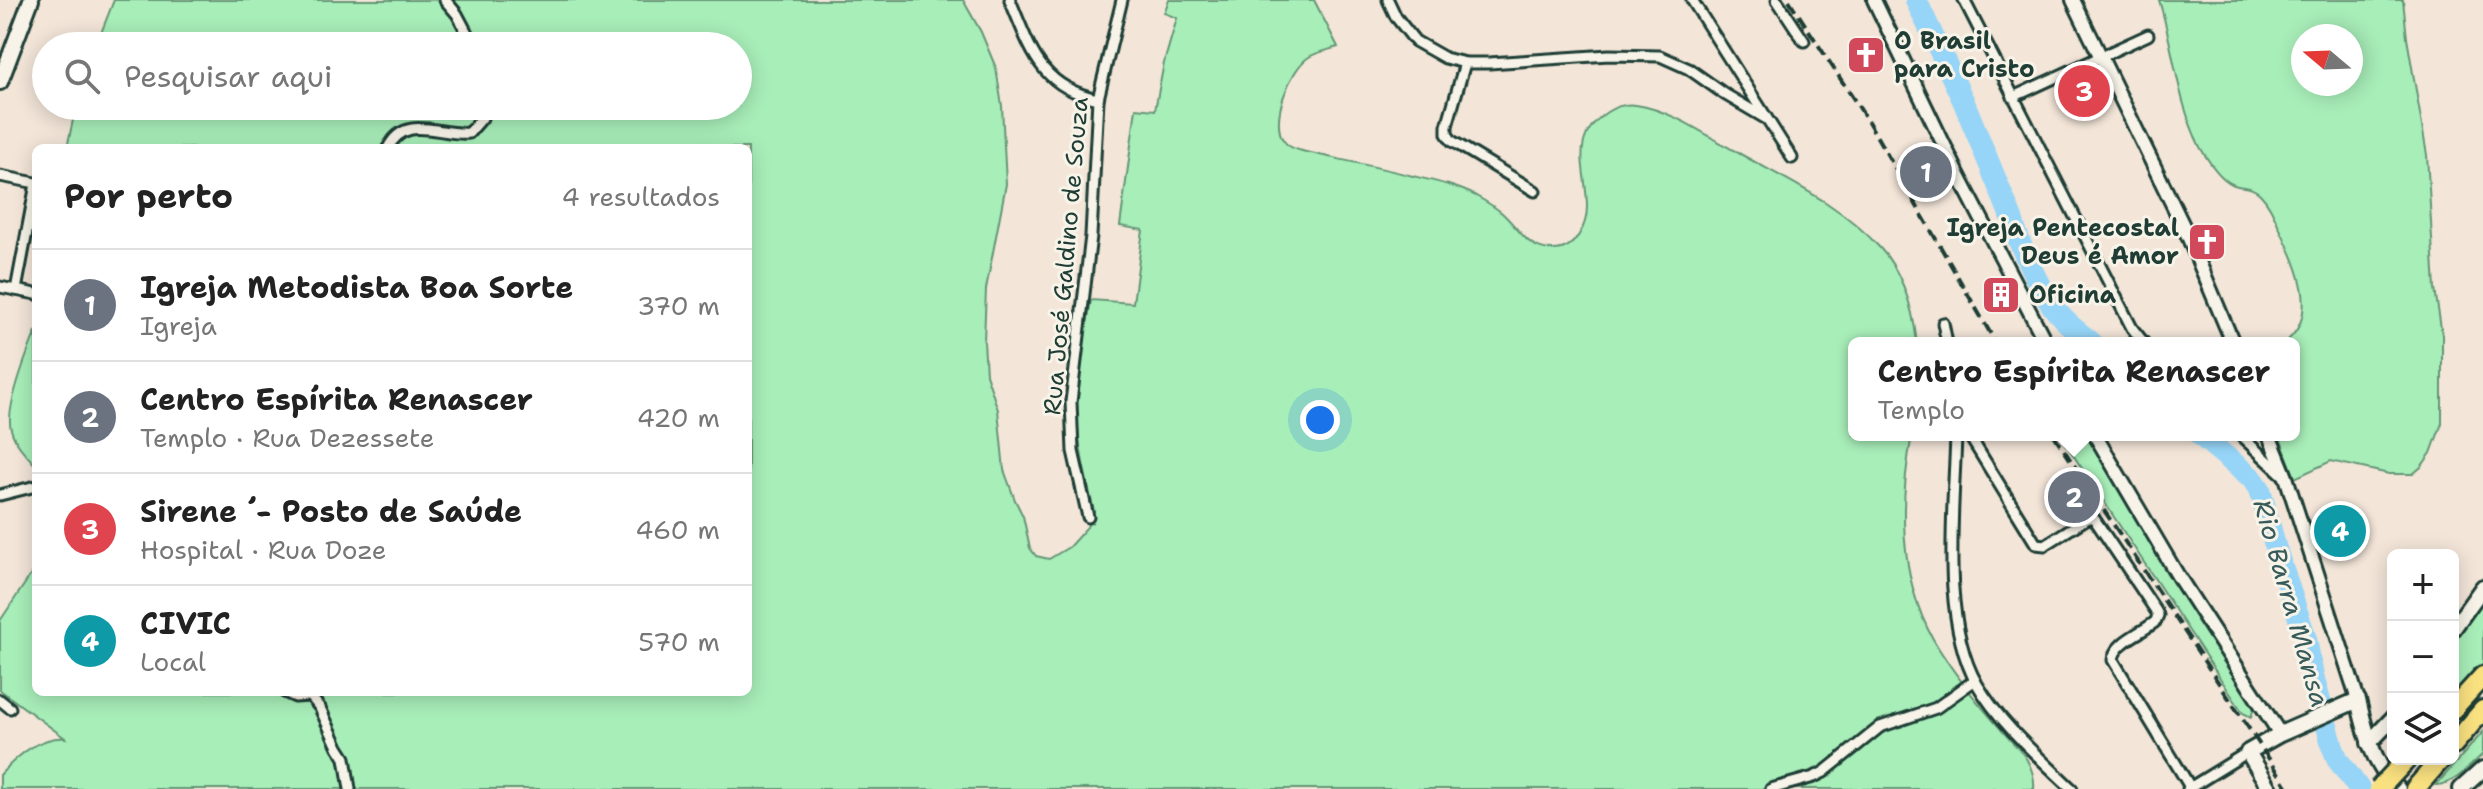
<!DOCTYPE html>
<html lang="pt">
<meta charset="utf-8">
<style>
body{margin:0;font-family:"Shantell Sans",sans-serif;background:#f6f6f6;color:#222}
.controls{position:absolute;right:24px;bottom:24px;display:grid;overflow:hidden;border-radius:12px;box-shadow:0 4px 20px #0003}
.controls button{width:72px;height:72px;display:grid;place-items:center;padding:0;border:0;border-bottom:2px solid #e0e0e0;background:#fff;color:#222;font:40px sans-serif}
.compass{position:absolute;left:2291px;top:24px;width:72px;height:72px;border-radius:50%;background:#fff;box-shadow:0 4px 20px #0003;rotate:289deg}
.you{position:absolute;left:1320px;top:420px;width:28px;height:28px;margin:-20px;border:6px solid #fff;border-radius:50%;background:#1a73e8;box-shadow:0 0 0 12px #1a73e833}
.badge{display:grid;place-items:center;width:52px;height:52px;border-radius:50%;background:#d1495b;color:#fff;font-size:26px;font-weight:700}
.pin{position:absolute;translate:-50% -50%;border:4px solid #fff;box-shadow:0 2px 8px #0006}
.popup{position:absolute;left:1848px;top:337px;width:452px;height:104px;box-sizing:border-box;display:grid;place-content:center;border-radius:12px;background:#fff;filter:drop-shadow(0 2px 6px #0005);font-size:26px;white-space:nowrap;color:#767676}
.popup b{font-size:30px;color:#222}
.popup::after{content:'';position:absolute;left:50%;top:100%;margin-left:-16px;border:16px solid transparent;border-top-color:#fff}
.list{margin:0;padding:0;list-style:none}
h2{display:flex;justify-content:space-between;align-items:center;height:104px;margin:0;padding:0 32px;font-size:34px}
h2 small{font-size:26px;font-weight:400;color:#767676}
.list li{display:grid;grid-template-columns:52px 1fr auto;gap:24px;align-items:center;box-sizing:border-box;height:112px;padding:0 32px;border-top:2px solid #e0e0e0}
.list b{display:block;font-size:30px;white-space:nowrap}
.list p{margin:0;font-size:26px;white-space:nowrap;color:#767676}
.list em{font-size:26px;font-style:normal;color:#767676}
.icon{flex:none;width:44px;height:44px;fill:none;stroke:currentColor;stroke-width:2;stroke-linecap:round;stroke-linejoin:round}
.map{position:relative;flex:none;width:2483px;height:789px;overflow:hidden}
.search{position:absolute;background:#fff;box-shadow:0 4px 20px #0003;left:32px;top:32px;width:720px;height:88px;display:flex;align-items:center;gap:20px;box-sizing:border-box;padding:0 28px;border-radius:44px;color:#767676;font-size:30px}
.panel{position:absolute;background:#fff;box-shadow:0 4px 20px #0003;left:32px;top:144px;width:720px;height:552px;border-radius:12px}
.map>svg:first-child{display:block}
.green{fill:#a8eeb9;stroke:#649676;stroke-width:2;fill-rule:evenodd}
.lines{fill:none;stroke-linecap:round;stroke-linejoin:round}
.river{stroke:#96d5f7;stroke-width:22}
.minor-casing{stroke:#1f3d34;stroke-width:15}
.tertiary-casing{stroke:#1f3d34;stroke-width:18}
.secondary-casing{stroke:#1f3d34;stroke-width:20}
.motorway-casing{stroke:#1f3d34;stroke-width:24}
.minor{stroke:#f7f3e8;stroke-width:9}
.tertiary{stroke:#f7f3e8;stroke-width:12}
.secondary{stroke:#f7f3e8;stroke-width:14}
.motorway{stroke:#fae180;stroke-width:18}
.rail{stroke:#1f3d34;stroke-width:4;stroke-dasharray:12 6;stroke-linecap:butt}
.motorway-bridge-casing{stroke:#1f3d34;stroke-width:24;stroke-linecap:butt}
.motorway-bridge{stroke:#fae180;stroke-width:18}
.labels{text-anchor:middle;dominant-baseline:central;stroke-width:6;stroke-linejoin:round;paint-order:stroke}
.poi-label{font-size:24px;font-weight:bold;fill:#1f3d34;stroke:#f7f3e8;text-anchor:start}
.street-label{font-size:24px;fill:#1f3d34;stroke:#f7f3e8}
.water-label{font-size:26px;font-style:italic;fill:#375b5b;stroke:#f7f3e8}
</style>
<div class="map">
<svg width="2483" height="789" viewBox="0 0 2483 789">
<rect width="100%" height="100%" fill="#f3e5d8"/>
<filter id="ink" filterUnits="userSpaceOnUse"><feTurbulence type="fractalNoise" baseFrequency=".0125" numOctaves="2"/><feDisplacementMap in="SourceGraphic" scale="16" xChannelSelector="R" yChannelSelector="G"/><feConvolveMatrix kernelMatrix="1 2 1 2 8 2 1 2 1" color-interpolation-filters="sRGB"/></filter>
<g filter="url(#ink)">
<g class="green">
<path d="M114 0H963L981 32 996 68 1002 106 1006 184 986 289 984 341 986 374 998 410 1004 470 1015 500 1023 516 1030 548 1036 556 1049 559 1069 547 1087 527 1094 511C1086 479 1078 446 1077 412 1076 375 1085 336 1091 300L1133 303 1143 230 1120 226 1136 108 1155 110 1164 63 1177 18 1164 13 1169 0H1314L1338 47C1329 50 1317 52 1309 57 1290 69 1269 122 1284 141 1289 148 1298 150 1306 152 1342 160 1377 167 1413 176 1434 181 1457 186 1476 196 1485 201 1494 206 1502 213 1519 228 1528 251 1554 250 1575 250 1587 226 1587 207 1587 170 1568 139 1607 112 1615 107 1626 103 1636 105 1671 110 1704 134 1735 151 1786 180 1840 203 1880 248 1904 274 1913 309 1917 343H1854V435H1912C1899 501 1899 578 1933 639 1951 670 1975 700 1999 727 2007 738 2020 748 2027 760 2032 769 2035 779 2034 789H0V775C16 757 40 736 65 738L0 690V621L36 567V692H748V148H67L76 106H738V46H96Z"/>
<path d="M2159 0H2403L2407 38 2427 155 2435 289 2442 335V423L2431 453 2421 467 2413 474H2389L2331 461 2295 478 2279 435H2294V343H2284C2322 316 2296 263 2281 231 2275 218 2270 204 2260 194 2251 185 2242 189 2232 184 2219 178 2207 159 2200 147 2177 101 2174 49 2159 0ZM2303 36H2351V84H2303Z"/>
<path d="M36 331V466C27 455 14 443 11 429 5 410 28 351 36 331Z"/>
<path d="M2060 435H2088L2183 592 2255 705 2251 717 2243 713Z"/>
<path d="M2483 602V663L2453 695V644Z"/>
<path d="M2483 732V754C2469 766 2455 785 2436 785Z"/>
</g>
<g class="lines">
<g class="river">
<path d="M1916 0 1963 100 2012 219C2018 243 2042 296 2059 314 2068 325 2081 334 2092 343"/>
<path d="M2200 435 2253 479 2260 489 2276 549 2306 639 2313 676 2333 748 2338 760 2359 789"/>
</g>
<defs>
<g id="minor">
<path d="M445 0 457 14 474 46"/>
<path d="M1010 0C1031 50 1040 87 1098 99"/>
<path d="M1388 0 1396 17 1415 41 1445 58 1465 63H1489L1609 55 1660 56 1689 69 1726 95 1765 118"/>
<path d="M1692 0 1792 158"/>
<path d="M1777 0 1804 41"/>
<path d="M1964 0 2132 328 2144 343"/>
<path d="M1465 63 1447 126V134L1452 141 1535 191"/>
<path d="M2013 97 2148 35"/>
<path d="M388 148C406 113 439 136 469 133L482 118 485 106"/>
<path d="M0 176 36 183"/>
<path d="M0 287 36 294"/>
<path d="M16 290 36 184"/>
<path d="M1943 323 1947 343"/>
<path d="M1956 435C1954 509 1940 619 1977 684 2001 725 2038 756 2072 789"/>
<path d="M1969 435 2036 544 2045 545 2086 519 2093 517 2156 611 2158 615 2156 621C2144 632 2114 642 2113 660L2190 787"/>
<path d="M2240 435 2284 476"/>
<path d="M0 495 36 486"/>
<path d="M1088 517 1073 451 1071 402 1091 236 1098 99 1122 0"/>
<path d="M284 692 295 697 309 696"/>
<path d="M307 692 320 708 338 747 345 758 350 789"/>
<path d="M0 700 10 708"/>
<path d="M1771 789 1814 777 1824 772 1880 727 1936 708 1975 680"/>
<path d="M2188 789 2248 752"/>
</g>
<g id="tertiary">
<path d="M1874 0 1958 174 2046 343"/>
<path d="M2073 0 2188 236 2233 343"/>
<path d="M2095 435 2178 576 2280 734"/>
<path d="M2269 435 2286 477 2358 700"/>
</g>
<g id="secondary">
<path d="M0 82 31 0"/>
<path d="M2453 629 2483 587"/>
<path d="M2369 743 2393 718"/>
<path d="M2270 789 2248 752 2280 734 2358 700C2366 733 2373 765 2398 789"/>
<path d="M2461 789 2483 769"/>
</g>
<g id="motorway">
<path d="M2453 709 2483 676"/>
<path d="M2453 745 2483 710"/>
<path d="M2415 789 2441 759"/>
</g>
</defs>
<use href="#minor" class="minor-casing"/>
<use href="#tertiary" class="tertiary-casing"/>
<use href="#secondary" class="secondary-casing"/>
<use href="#motorway" class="motorway-casing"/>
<use href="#minor" class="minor"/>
<use href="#tertiary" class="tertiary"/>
<use href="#secondary" class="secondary"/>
<use href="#motorway" class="motorway"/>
<g class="rail">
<path d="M1789 0 1866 118 1996 343"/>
<path d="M2054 435 2289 789"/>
</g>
<defs>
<path id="motorway-bridge" d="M2379 789 2407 759"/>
</defs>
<use href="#motorway-bridge" class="motorway-bridge-casing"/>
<use href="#motorway-bridge" class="motorway-bridge"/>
</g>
</g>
<defs>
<symbol id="church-square" viewBox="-11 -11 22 22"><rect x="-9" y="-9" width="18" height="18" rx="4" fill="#d1495b" stroke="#f7f3e8"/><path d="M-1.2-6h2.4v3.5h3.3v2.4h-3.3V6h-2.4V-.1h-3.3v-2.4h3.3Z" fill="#fff"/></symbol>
<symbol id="building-square" viewBox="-11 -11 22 22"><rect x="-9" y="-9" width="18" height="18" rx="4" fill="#d1495b" stroke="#f7f3e8"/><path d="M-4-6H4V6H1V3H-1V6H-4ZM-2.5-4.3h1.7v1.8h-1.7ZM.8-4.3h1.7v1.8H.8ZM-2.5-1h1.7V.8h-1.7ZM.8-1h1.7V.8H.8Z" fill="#fff"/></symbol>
</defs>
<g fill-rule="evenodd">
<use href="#church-square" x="1844" y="33" width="44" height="44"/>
<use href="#church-square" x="2185" y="220" width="44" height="44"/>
<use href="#building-square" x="1979" y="273" width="44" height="44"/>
</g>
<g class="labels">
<g class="poi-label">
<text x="1894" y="41">O Brasil<tspan x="1894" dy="28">para Cristo</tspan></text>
<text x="2179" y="228" text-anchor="end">Igreja Pentecostal<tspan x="2179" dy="28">Deus é Amor</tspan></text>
<text x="2029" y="295">Oficina</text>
</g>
<g class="street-label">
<text transform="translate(1066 256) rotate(-85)">Rua José Galdino de Souza</text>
</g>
<g class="water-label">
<text transform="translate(2292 603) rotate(74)">Rio Barra Mansa</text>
</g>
</g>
</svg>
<div class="controls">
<button>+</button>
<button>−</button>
<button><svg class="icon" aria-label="layers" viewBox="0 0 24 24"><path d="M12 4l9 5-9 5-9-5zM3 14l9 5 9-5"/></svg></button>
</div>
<svg class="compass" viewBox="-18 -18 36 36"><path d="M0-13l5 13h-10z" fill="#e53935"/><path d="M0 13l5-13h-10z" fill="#767676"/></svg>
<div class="you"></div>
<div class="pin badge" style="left:1926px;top:172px;background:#6b7280">1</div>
<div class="pin badge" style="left:2074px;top:497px;background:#6b7280">2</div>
<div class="popup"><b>Centro Espírita Renascer</b>Templo</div>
<div class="pin badge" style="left:2084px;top:91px;background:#e0444e">3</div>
<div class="pin badge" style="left:2340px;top:531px;background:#0f9aa8">4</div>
<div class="search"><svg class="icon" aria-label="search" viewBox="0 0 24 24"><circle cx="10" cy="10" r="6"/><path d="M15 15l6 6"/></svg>Pesquisar aqui</div>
<section class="panel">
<h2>Por perto<small>4 resultados</small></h2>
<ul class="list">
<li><span class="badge" style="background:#6b7280">1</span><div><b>Igreja Metodista Boa Sorte</b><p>Igreja</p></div><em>370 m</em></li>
<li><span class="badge" style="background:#6b7280">2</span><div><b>Centro Espírita Renascer</b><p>Templo · Rua Dezessete</p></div><em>420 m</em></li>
<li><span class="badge" style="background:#e0444e">3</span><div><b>Sirene ´- Posto de Saúde</b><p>Hospital · Rua Doze</p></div><em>460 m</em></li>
<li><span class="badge" style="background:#0f9aa8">4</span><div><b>CIVIC</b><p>Local</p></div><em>570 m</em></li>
</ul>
</section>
</div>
